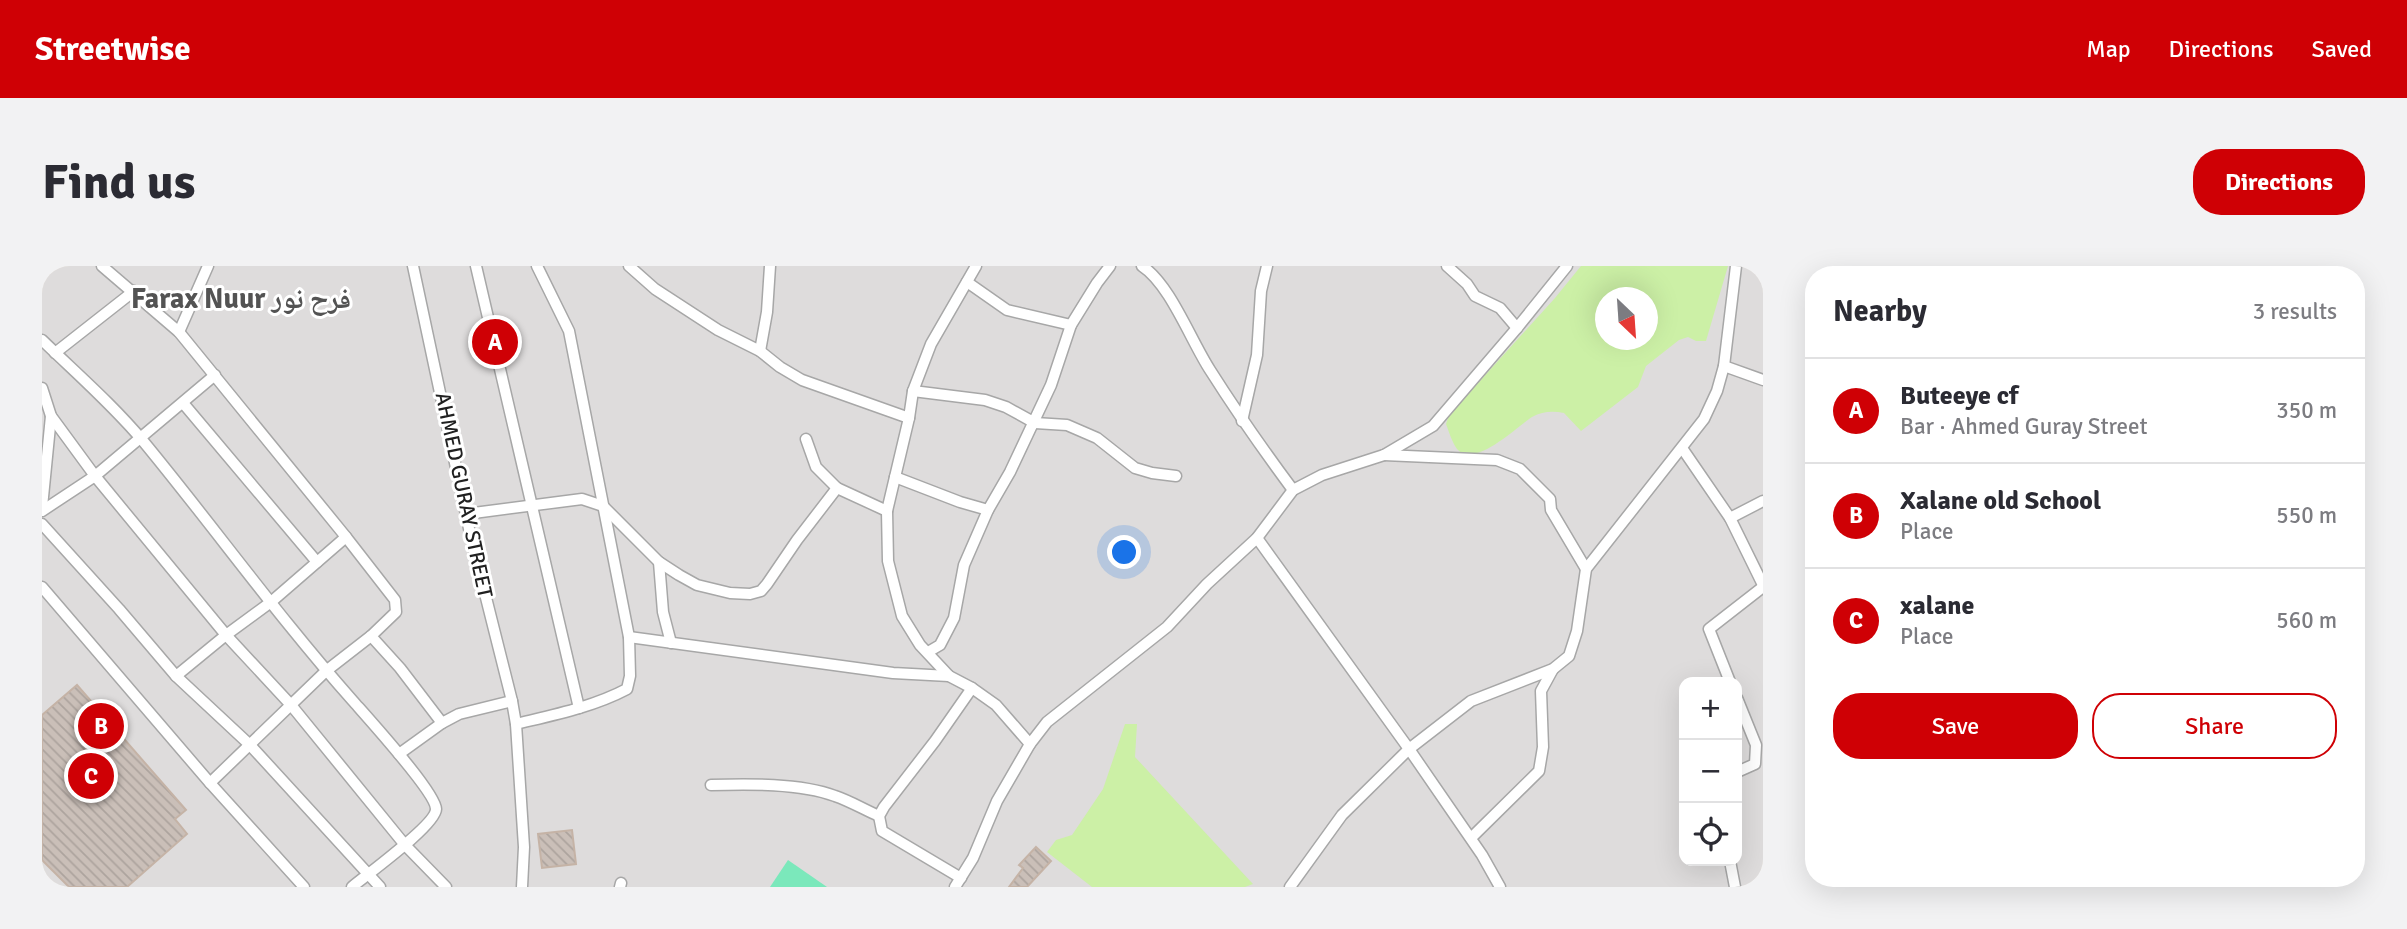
<!DOCTYPE html>
<meta charset="utf-8">
<style>
body{margin:0;font-family:Signika,"Noto Naskh Arabic",sans-serif;background:#f2f2f3;color:#2b2b33}
.controls{position:absolute;right:21px;bottom:21px;display:grid;overflow:hidden;border-radius:14px;box-shadow:0 7px 28px #0002}
.controls button{width:63px;height:63px;display:grid;place-items:center;padding:0;border:0;border-bottom:2px solid #e1e1e2;background:#fff;color:#2b2b33;font:35px sans-serif}
.compass{position:absolute;left:1553px;top:21px;width:63px;height:63px;border-radius:50%;background:#fff;box-shadow:0 7px 28px #0002;rotate:155deg}
.you{position:absolute;left:1083px;top:287px;width:24px;height:24px;margin:-18px;border:5px solid #fff;border-radius:50%;background:#1a73e8;box-shadow:0 0 0 10px #1a73e833}
.badge{display:grid;place-items:center;width:46px;height:46px;border-radius:50%;background:#cf0005;color:#fff;font-size:23px;font-weight:700}
.pin{position:absolute;translate:-50% -50%;border:4px solid #fff;box-shadow:0 2px 7px #0006}
.list{margin:0;padding:0;list-style:none}
h2{display:flex;justify-content:space-between;align-items:center;height:91px;margin:0;padding:0 28px;font-size:30px}
h2 small{font-size:23px;font-weight:400;color:#7c7c81}
.list li{display:grid;grid-template-columns:46px 1fr auto;gap:21px;align-items:center;box-sizing:border-box;height:105px;padding:0 28px;border-top:2px solid #e1e1e2}
.list b{display:block;font-size:26px;white-space:nowrap}
.list p{margin:0;font-size:23px;white-space:nowrap;color:#7c7c81}
.list em{font-size:23px;font-style:normal;color:#7c7c81}
.actions{display:flex;gap:14px;padding:21px 28px}
.actions a{flex:1;padding:16px 0;border:2px solid #cf0005;border-radius:28px;text-align:center;font-size:24px;color:#cf0005}
.actions .main{background:#cf0005;color:#fff}
.icon{flex:none;width:38px;height:38px;fill:none;stroke:currentColor;stroke-width:2;stroke-linecap:round;stroke-linejoin:round}
.map{position:relative;flex:none;width:1721px;height:621px;overflow:hidden;border-radius:28px}
header{display:flex;align-items:center;gap:42px;box-sizing:border-box;height:98px;padding:0 35px;background:#cf0005;color:#fff}
header strong{font-size:33px}
nav{display:flex;gap:38px;margin-inline-start:auto;font-size:24px}
.intro{display:flex;align-items:center;justify-content:space-between;box-sizing:border-box;height:168px;padding:0 42px}
h1{margin:0;font-size:49px}
.button{padding:18px 32px;border-radius:28px;background:#cf0005;color:#fff;font-size:24px;font-weight:700}
main{display:flex;gap:42px;padding:0 42px}
aside{flex:1;background:#fff;border-radius:28px;box-shadow:0 7px 28px #0002}
.map>svg:first-child{display:block}
.residential{fill:#dedcdc;fill-rule:evenodd}
.grass{fill:#ccf0a6;fill-rule:evenodd}
.pitch{fill:#7be8bb}
.building{fill:url(#building-back-hatch);stroke:#c5b3a6;stroke-width:2}
.lines{fill:none;stroke-linecap:round;stroke-linejoin:round}
.minor-casing{stroke:#a7a7a7;stroke-width:13}
.minor{stroke:#fff;stroke-width:10}
.labels{text-anchor:middle;dominant-baseline:central;stroke-width:6;stroke-linejoin:round;paint-order:stroke}
.street-label{font-size:21px;fill:#202020;stroke:#fff}
.district-label{font-size:28px;font-weight:bold;fill:#535353;stroke:#fff}
</style>
<header>
<strong>Streetwise</strong>
<nav><a>Map</a><a>Directions</a><a>Saved</a></nav>
</header>
<div class="intro"><h1>Find us</h1><a class="button">Directions</a></div>
<main>
<div class="map">
<svg width="1721" height="621" viewBox="0 0 1721 621">
<defs>
<pattern id="building-back-hatch" width="6" height="6" patternUnits="userSpaceOnUse" patternTransform="scale(1.75)"><rect width="6" height="6" fill="#cabfb8"/><path d="M-1 5l2 2M0 0l6 6M5-1l2 2" fill="none" stroke="#ada49e"/></pattern>
</defs>
<rect width="100%" height="100%" fill="#f1ede5"/>
<path class="residential" d="M0 0H1721V621H0ZM1563 32H1605V74H1563ZM1642 416H1695V595H1642Z"/>
<g class="grass">
<path d="M1539 0H1686L1664 75H1654L1646 71 1637 74 1604 100 1596 121 1539 165 1522 147C1511 145 1501 145 1490 151 1477 159 1432 204 1415 183 1410 176 1407 166 1404 158L1407 149 1513 32ZM1563 32H1605V74H1563Z"/>
<path d="M1083 458H1095L1093 491 1211 618 1203 621H1050L1005 586 1014 574 1030 569 1061 523Z"/>
</g>
<path class="pitch" d="M746 594 785 621H728Z"/>
<g class="building">
<path d="M35 419 144 544 133 553 145 568 85 621H27L0 594V449Z"/>
<path d="M530 564 534 598 500 602 496 568Z"/>
<path d="M994 581 1009 595 985 621H967L981 602 977 599Z"/>
</g>
<g class="lines">
<defs>
<g id="minor">
<path d="M60 0 137 66 304 271 353 334 354 346 329 370 284 405 168 517"/>
<path d="M371 0 429 272 470 435 474 458 482 581 480 621"/>
<path d="M434 0 537 442"/>
<path d="M587 0 613 23 676 64 718 85 738 101 760 114 867 152"/>
<path d="M1100 0C1128 18 1149 75 1168 104 1194 145 1222 185 1251 224"/>
<path d="M1405 0 1425 18 1433 30 1458 42 1475 62"/>
<path d="M925 16 965 44 1029 59"/>
<path d="M137 66 166 0"/>
<path d="M0 74C34 107 71 139 101 175 172 261 237 352 311 435 325 451 394 527 394 543 394 559 324 609 310 621"/>
<path d="M718 85 725 46 728 0"/>
<path d="M13 87 92 25"/>
<path d="M1682 100 1721 114"/>
<path d="M0 122 9 150 53 210 184 369 249 439 363 579 404 621"/>
<path d="M871 125 943 134 964 141 993 157 1025 159 1055 172 1093 202 1110 207 1134 210"/>
<path d="M141 137 275 296"/>
<path d="M1200 155 1215 89 1219 25 1225 0"/>
<path d="M764 173 774 201 795 222 845 245"/>
<path d="M1640 182 1688 252 1721 319"/>
<path d="M1342 189 1455 194 1478 203 1508 233 1509 244 1544 303"/>
<path d="M853 211 918 236 946 244"/>
<path d="M0 241 9 150"/>
<path d="M0 245 53 210 173 109"/>
<path d="M424 248 540 233 561 240 617 296 637 309 655 319 688 327 708 328 719 325 725 318 755 274 795 222"/>
<path d="M1688 252 1721 235"/>
<path d="M0 258 77 343 134 410 208 479 338 621"/>
<path d="M1215 272 1367 483 1440 589 1458 621"/>
<path d="M617 296 621 346 629 377"/>
<path d="M0 321 168 517 262 621"/>
<path d="M329 370 358 402 400 457"/>
<path d="M587 371 851 407 907 410 930 422 954 439 988 478"/>
<path d="M886 386 898 379 912 352 922 299 946 244 968 206 1009 119 1029 59 1055 17 1068 0"/>
<path d="M134 410 184 369 229 336 304 271"/>
<path d="M907 410 878 379 860 350 846 295 845 245 867 152 871 125 889 78 934 0"/>
<path d="M1688 416 1667 363 1721 321"/>
<path d="M1695 432 1714 479 1713 498 1695 506"/>
<path d="M474 458C511 449 551 441 585 423L588 410 587 371 527 65 495 0"/>
<path d="M357 488 400 457 417 448 470 435"/>
<path d="M669 519C706 518 758 517 793 530 808 535 823 544 837 550"/>
<path d="M1429 572 1497 505 1501 481 1499 425 1511 403"/>
<path d="M1688 595 1693 621"/>
<path d="M919 612 840 565 837 550 842 541 893 475 930 422"/>
<path d="M578 621 579 617"/>
<path d="M913 621 931 592 955 535 988 478 1005 456 1125 361 1165 318 1215 272 1251 224 1280 209 1342 189 1391 160 1475 62 1525 0"/>
<path d="M1248 621 1300 549 1367 483 1429 435 1511 403 1527 390 1535 365 1544 303 1662 153 1675 125 1682 100 1694 0"/>
</g>
</defs>
<use href="#minor" class="minor-casing"/>
<use href="#minor" class="minor"/>
</g>
<g class="labels">
<g class="street-label">
<text transform="translate(422 229) rotate(78)">AHMED GURAY STREET</text>
</g>
<g class="district-label">
<text x="199" y="33">Farax Nuur فرح نور</text>
</g>
</g>
</svg>
<div class="controls">
<button>+</button>
<button>−</button>
<button><svg class="icon" aria-label="locate" viewBox="0 0 24 24"><circle cx="12" cy="12" r="6"/><path d="M12 2v4M12 18v4M2 12h4M18 12h4"/></svg></button>
</div>
<svg class="compass" viewBox="-18 -18 36 36"><path d="M0-13l5 13h-10z" fill="#e53935"/><path d="M0 13l5-13h-10z" fill="#7c7c81"/></svg>
<div class="you"></div>
<div class="pin badge" style="left:453px;top:76px">A</div>
<div class="pin badge" style="left:59px;top:460px">B</div>
<div class="pin badge" style="left:49px;top:510px">C</div>
</div>
<aside>
<h2>Nearby<small>3 results</small></h2>
<ul class="list">
<li><span class="badge">A</span><div><b>Buteeye cf</b><p>Bar · Ahmed Guray Street</p></div><em>350 m</em></li>
<li><span class="badge">B</span><div><b>Xalane old School</b><p>Place</p></div><em>550 m</em></li>
<li><span class="badge">C</span><div><b>xalane</b><p>Place</p></div><em>560 m</em></li>
</ul>
<div class="actions"><a class="main">Save</a><a>Share</a></div>
</aside>
</main>
